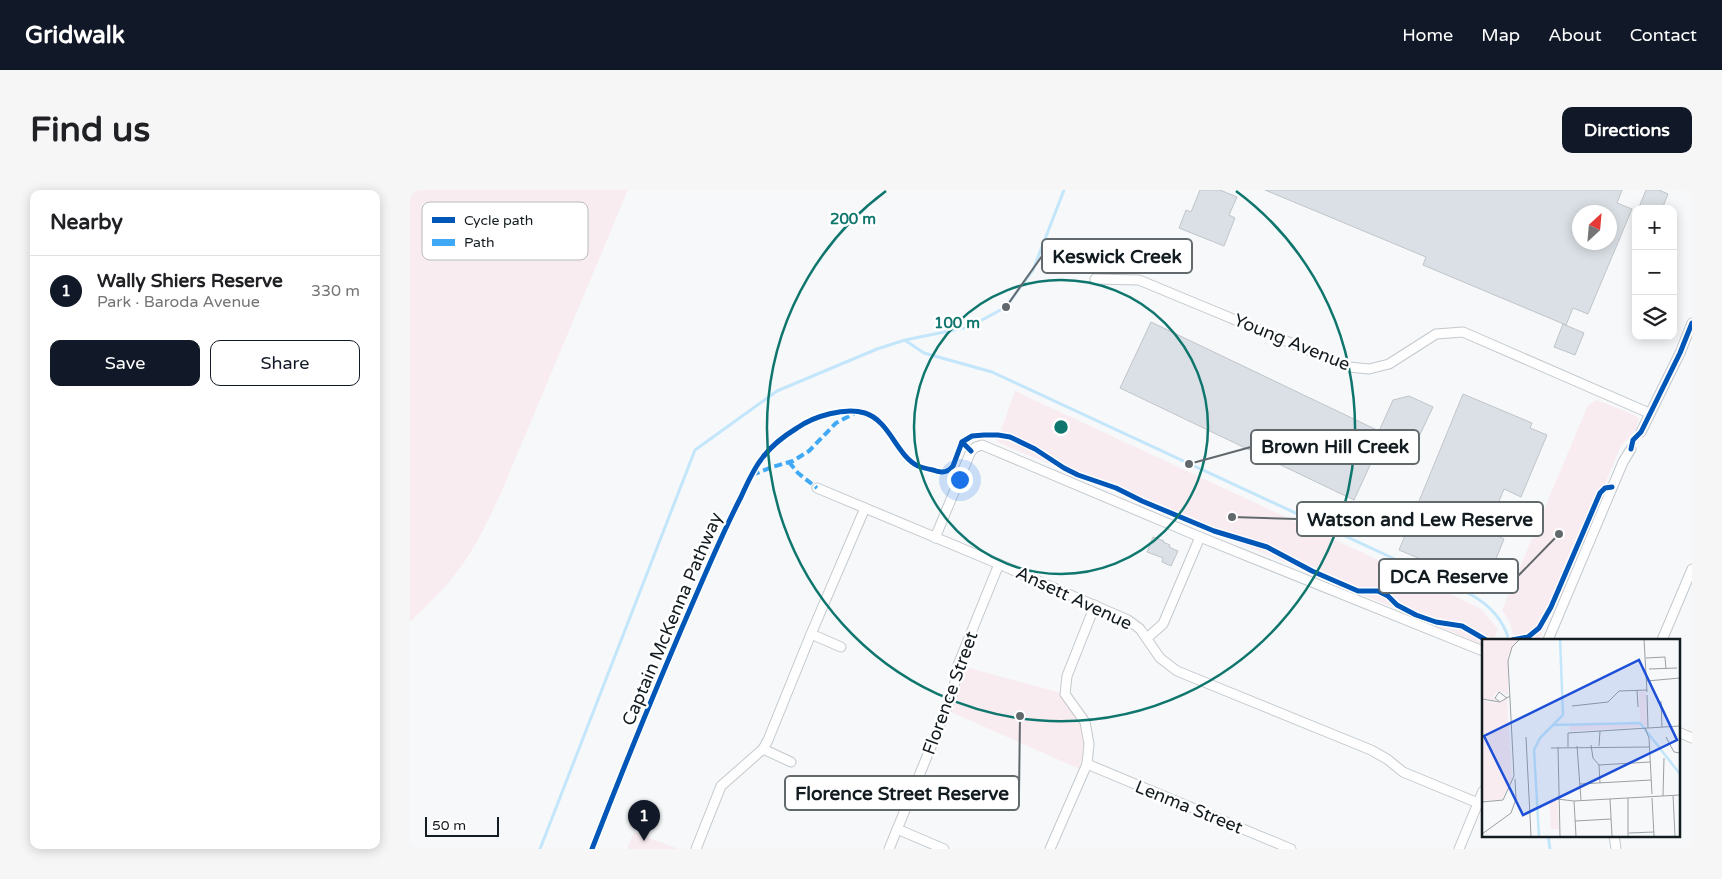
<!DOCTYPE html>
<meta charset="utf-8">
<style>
body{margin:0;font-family:"Varela Round",sans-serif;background:#f6f6f6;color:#202124}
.controls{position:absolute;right:15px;top:15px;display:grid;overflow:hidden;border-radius:10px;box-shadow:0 2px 12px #0003}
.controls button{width:45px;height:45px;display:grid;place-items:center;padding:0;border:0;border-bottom:1px solid #e0e0e0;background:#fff;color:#202124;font:25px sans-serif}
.compass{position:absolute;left:1162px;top:15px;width:45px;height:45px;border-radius:50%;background:#fff;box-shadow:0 2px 12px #0003;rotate:26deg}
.scale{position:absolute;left:15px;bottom:12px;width:74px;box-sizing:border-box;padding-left:5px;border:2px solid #131c21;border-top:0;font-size:14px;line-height:18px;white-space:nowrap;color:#131c21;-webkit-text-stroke:4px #fff;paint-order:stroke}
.you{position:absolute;left:549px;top:289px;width:18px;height:18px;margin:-12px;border:4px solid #fff;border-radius:50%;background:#1a73e8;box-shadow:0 0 0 8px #1a73e833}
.badge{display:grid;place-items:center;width:32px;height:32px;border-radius:50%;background:#111827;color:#fff;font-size:16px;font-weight:700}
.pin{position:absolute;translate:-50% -41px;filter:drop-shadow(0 1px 2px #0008)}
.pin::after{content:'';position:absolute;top:26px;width:18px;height:15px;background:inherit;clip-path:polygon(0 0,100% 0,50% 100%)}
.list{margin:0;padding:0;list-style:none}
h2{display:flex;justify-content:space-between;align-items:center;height:65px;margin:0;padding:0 20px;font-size:21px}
h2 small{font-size:16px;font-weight:400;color:#757577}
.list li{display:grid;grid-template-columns:32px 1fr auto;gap:15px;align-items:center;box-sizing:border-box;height:70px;padding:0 20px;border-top:1px solid #e0e0e0}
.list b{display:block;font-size:19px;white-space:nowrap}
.list p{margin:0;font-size:16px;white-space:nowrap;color:#757577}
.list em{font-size:16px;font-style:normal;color:#757577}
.actions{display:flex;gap:10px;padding:15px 20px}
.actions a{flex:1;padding:11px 0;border:1px solid #111827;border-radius:10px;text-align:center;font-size:18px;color:#111827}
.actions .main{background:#111827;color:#fff}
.icon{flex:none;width:28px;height:28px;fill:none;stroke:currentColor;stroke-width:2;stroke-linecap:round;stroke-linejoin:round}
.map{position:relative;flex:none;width:1282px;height:659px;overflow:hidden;border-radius:10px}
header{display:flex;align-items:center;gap:30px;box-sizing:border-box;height:70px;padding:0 25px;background:#111827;color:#fff}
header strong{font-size:24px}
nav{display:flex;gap:28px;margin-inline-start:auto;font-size:18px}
.intro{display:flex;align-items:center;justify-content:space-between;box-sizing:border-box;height:120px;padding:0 30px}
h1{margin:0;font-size:35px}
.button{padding:12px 22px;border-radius:10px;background:#111827;color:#fff;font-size:18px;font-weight:700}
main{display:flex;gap:30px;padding:0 30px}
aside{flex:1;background:#fff;border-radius:10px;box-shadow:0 2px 12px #0003}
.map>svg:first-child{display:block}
.green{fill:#f9ecf0}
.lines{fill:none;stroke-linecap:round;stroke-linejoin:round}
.stream{stroke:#c4e6fb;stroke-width:3}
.building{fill:#dae0e5;stroke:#c0c5ca;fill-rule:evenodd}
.street-casing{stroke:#c4c9cd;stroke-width:11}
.street{stroke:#fefefe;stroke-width:9}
.quiet{stroke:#3fa9f5;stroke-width:4;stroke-dasharray:8 4;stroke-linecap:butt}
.cycleway-casing{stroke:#fff;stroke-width:8}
.cycleway{stroke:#0057b8;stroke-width:5}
.ring{fill:none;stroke:#0f766e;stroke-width:2.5}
.labels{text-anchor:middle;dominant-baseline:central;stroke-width:5;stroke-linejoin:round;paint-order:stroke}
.street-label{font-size:18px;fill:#131c21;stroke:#fff}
.inset-river{fill:none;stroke:#c4e6fb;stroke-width:2.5}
.inset-road{fill:none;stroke:#9ba0a3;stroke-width:1}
.view{fill:#1d4ed8;fill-opacity:0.15;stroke:#1d4ed8;stroke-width:2.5}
.inset-edge{fill:none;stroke:#131c21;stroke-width:2.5}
.key{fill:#fff;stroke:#b8bbbc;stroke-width:1}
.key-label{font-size:14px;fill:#131c21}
.centre{fill:#0f766e;stroke:#fff;stroke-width:2.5}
.ring-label{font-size:15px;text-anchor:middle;font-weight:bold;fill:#0f766e;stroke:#fff;stroke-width:5;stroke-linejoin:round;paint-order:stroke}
.leader{fill:none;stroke:#62696d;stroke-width:2}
.callout-dot{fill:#62696d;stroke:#fff;stroke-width:2}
.callout{fill:#fff;stroke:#62696d;stroke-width:2}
.callout-label{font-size:19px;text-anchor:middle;font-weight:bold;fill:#131c21}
</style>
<header>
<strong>Gridwalk</strong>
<nav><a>Home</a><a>Map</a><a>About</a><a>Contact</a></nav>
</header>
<div class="intro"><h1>Find us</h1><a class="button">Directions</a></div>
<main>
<aside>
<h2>Nearby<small></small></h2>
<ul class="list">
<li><span class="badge">1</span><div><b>Wally Shiers Reserve</b><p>Park · Baroda Avenue</p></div><em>330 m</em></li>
</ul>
<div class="actions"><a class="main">Save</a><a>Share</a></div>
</aside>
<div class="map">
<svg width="1282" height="659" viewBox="0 0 1282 659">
<rect width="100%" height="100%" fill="#f6f8fa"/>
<g class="green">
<path d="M0 0H218L91 303C79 328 67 355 50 378 36 398 17 415 0 432Z"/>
<path d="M605 201 1039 403 1071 419 1088 439 1084 450H1073V455L587 252Z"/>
<path d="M1187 210 1226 226 1229 230 1225 241 1211 256 1129 450H1105L1099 431 1092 420 1178 215Z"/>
<path d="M548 475 655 504 675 532 679 554 674 581 536 520Z"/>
<path d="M224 642 269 659H217Z"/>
</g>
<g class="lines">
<g class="stream">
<path d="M496 151 514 163 582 182 1060 404C1080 415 1093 429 1099 450"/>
<path d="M1138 645 1140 659"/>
<path d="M130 659 285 260 367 201 467 159 495 150 559 137 596 117 623 80 654 0"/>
</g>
</g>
<g class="building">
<path d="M790 0H810L827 7 819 25 825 28 814 56 769 38 776 20 781 22Z"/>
<path d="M855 0H1212L1207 13 1222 19 1178 124 1163 118 1156 135 1013 75 1016 67ZM1170 22H1200V52H1170Z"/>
<path d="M1236 0H1249L1258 4 1252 19H1233L1229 17Z"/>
<path d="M741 132 969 241 983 210 999 206 1023 217 996 274 967 260 944 310 710 198Z"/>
<path d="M1153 134 1174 143 1165 165 1144 157Z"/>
<path d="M1053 204 1122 233 1120 238 1137 245 1111 307 1094 299 1077 341 1094 349 1075 396 989 360Z"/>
<path d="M743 347 754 351 753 352 760 355 759 357 768 361 761 376 752 372 753 368 737 362Z"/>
</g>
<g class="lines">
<defs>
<g id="street">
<path d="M685 89 729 90 939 177 959 179 979 174 1026 144 1053 142 1239 223"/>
<path d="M1231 242 1270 163 1282 133"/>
<path d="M407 298 589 374 718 430 730 439 750 468 767 481 961 560 977 569 993 582 1068 613"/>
<path d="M525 348 561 261 566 257 572 255 790 347 1073 461"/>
<path d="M401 444 431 457"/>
<path d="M737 448 753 434 790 347"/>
<path d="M1138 450 1213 272 1221 259"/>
<path d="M1252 450 1282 379"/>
<path d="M1268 542 1282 548"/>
<path d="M353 559 381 572"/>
<path d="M677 574 881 659"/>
<path d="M487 639 534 659"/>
<path d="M1204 645 1206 659"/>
<path d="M286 659 311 596 353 559 358 550 401 444 455 318"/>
<path d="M479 659 543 503 548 475 589 374"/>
<path d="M640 659 677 574 679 554 675 532 655 504 657 486 685 415"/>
<path d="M1049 659 1073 601"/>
</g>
</defs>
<use href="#street" class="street-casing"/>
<use href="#street" class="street"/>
<g class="quiet">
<path d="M379 272 388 283 407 298"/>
<path d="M342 285 362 277 383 271 399 261 426 233 445 223"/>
</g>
<defs>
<g id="cycleway">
<path d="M552 252 562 246 574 245H588L600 247 625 259 654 278 668 285 706 298 732 311 804 341 857 357 902 381 948 401H968L978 406 987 415 1006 425 1026 432 1052 436 1076 450"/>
<path d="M1221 259 1223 250 1231 242 1270 163 1282 133"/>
<path d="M1102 450 1118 447 1129 438 1141 417 1190 303 1195 298 1202 297"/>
<path d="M182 659C216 571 252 483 290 396 303 366 316 336 331 307 337 294 343 279 353 267 362 255 374 246 387 238 404 226 435 217 455 223 480 231 486 265 508 276 513 278 518 279 523 280 530 283 538 283 543 276L552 252 561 261"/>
</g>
</defs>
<use href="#cycleway" class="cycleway-casing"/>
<use href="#cycleway" class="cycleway"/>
</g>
<g class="ring">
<circle cx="651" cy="237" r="147"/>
<path d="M826 1A294 294 0 1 1 476 1"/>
</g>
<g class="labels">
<g class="street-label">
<text transform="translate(882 152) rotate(22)">Young Avenue</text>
<text transform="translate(664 408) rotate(25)">Ansett Avenue</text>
<text transform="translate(262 429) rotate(-67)">Captain McKenna Pathway</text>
<text transform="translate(540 503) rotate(-70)">Florence Street</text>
<text transform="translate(779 617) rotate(22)">Lenma Street</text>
</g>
</g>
<g transform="translate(1072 449)">
<rect width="198" height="198" fill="#f6f8fa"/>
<path d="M0 0H37L26 16V56L16 52 11 58 17 63 0 60ZM164 52 165 85 164 88 158 83 157 53ZM25 60 30 139 20 160 0 162V61L14 64ZM156 84 159 88 88 92 87 85ZM75 160 77 190H69L67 161Z" fill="#f9ecf0"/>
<path class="inset-river" d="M71 86 158 84 198 135M57 197 52 111 58 99 81 76 78 0"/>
<path class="inset-road" d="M162 0 165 53M164 19 183 18 184 30M167 30 195 29M165 42 198 39M155 51 156 68M165 56 166 89M0 60 18 63 28 57M17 62 13 59 17 53 25 59M179 62 180 88M90 67 126 63 137 52 165 51M163 89 167 99 170 155M44 98 49 197M184 98 192 113 198 114M109 106 111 119 117 126 118 144M95 107 99 161M117 107 118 92M76 108 78 197M86 108V94L198 87M69 109 167 108M117 126 168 123M98 145 169 141M191 156 193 197M181 157 182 119M146 159V197M170 159 172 197M75 160 92 162 198 156M128 160 130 197M92 162 94 197M0 163 21 161 32 137 26 22 30 8 38 0M93 182 129 180M147 194 172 193M0 195 29 174 34 160 33 140"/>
<path class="view" d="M157 21 195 101 41 176 2 97Z"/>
<rect width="198" height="198" class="inset-edge"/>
</g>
<rect x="12" y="12" width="166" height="58" rx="8" class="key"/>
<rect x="22" y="27" width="23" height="6" fill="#0057b8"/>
<rect x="22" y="49" width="23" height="7" fill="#3fa9f5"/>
<g class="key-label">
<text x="54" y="35">Cycle path</text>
<text x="54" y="57">Path</text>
</g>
<circle cx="651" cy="237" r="8" class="centre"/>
<g class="ring-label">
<text x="443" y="34">200 m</text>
<text x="547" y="138">100 m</text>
</g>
<path class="leader" d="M596 117L632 66M779 274L841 257M822 327L887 329M1149 344L1108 386M610 526L609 603"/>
<g class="callout-dot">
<circle cx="596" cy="117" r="5"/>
<circle cx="779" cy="274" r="5"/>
<circle cx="822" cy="327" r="5"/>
<circle cx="1149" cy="344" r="5"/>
<circle cx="610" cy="526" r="5"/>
</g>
<g class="callout">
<rect x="632" y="49" width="150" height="34" rx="5"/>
<rect x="841" y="240" width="168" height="34" rx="5"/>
<rect x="887" y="312" width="246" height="34" rx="5"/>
<rect x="969" y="369" width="139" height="34" rx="5"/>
<rect x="375" y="586" width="234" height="34" rx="5"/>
</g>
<g class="callout-label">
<text x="707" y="73">Keswick Creek</text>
<text x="925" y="263">Brown Hill Creek</text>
<text x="1010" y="336">Watson and Lew Reserve</text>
<text x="1039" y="393">DCA Reserve</text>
<text x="492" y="610">Florence Street Reserve</text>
</g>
</svg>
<div class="controls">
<button>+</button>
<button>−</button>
<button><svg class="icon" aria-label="layers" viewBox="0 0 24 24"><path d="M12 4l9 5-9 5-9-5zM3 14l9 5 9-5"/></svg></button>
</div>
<svg class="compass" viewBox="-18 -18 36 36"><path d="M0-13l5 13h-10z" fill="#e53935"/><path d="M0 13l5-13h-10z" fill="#757577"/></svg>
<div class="scale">50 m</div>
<div class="you"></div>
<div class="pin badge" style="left:234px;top:651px">1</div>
</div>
</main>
